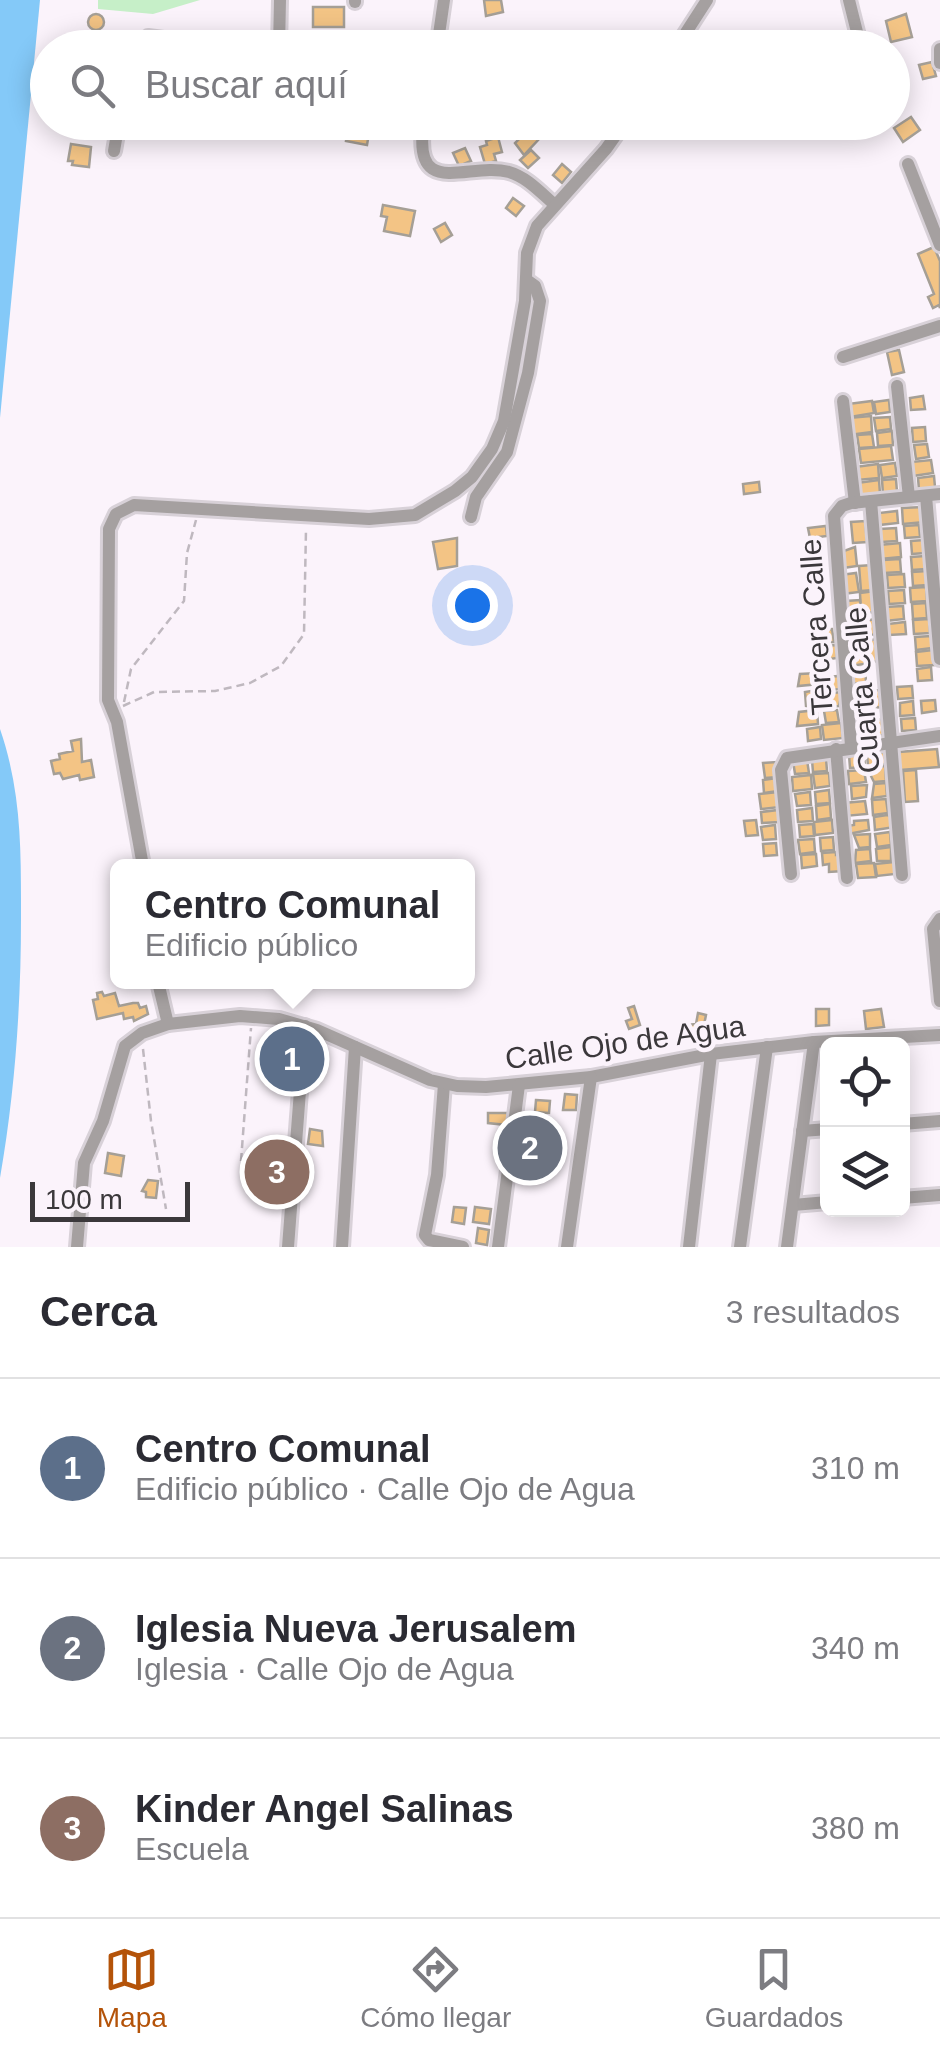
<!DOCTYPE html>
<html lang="es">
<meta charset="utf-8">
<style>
body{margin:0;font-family:Arial,sans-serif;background:#f2f2f3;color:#2b2b33}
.controls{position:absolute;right:30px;bottom:30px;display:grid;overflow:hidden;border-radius:15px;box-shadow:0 5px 25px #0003}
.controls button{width:90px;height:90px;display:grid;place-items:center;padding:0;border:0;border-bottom:2px solid #e1e1e2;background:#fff;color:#2b2b33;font:50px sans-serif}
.scale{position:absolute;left:30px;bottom:25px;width:160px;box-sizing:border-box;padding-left:10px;border:5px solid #3b383b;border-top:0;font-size:28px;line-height:35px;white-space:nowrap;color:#3b383b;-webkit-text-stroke:8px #fbf3fb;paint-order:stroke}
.you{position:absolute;left:472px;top:605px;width:35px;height:35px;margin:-25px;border:8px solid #fff;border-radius:50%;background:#1a73e8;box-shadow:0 0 0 15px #1a73e833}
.badge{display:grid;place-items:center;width:65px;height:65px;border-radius:50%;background:#b45309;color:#fff;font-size:32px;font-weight:700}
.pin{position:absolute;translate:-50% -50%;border:5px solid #fff;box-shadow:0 2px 10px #0006}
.popup{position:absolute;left:110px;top:859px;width:365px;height:130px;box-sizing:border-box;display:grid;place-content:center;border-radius:15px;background:#fff;filter:drop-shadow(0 2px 8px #0005);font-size:32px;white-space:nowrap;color:#7c7c81}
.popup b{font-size:38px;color:#2b2b33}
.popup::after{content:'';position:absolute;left:50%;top:100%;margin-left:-20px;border:20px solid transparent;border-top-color:#fff}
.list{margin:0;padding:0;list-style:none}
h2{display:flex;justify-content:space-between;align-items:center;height:130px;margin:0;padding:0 40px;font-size:42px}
h2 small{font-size:32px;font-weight:400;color:#7c7c81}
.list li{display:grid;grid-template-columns:65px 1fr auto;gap:30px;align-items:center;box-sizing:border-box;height:180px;padding:0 40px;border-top:2px solid #e1e1e2}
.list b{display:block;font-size:38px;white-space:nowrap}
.list p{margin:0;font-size:32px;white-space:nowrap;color:#7c7c81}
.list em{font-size:32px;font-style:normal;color:#7c7c81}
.icon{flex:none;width:55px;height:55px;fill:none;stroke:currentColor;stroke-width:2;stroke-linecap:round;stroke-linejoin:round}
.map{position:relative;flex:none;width:940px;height:1247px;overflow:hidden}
.search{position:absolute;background:#fff;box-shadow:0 5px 25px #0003;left:30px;right:30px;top:30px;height:110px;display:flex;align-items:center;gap:25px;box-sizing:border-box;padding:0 35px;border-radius:55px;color:#7c7c81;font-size:38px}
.sheet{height:670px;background:#fff}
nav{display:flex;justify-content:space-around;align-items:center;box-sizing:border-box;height:140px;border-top:2px solid #e1e1e2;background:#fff;font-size:28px;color:#7c7c81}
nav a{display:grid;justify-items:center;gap:5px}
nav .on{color:#b45309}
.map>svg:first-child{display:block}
.green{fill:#c6efc8}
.water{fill:#84c9f8}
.building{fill:#f3c485;stroke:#a59f96;stroke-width:2.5}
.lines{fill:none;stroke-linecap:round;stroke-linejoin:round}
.minor-casing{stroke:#d8d1d8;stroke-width:18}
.path{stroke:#bfb8bf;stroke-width:2.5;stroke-dasharray:8 5;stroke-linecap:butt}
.minor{stroke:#a5a0a0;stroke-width:12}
.labels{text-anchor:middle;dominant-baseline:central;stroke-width:9;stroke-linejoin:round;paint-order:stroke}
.street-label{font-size:30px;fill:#3b383b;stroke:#fbf3fb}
</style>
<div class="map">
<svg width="940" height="1247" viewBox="0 0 940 1247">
<rect width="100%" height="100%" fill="#fbf3fb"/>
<path class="green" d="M98 0H200L153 14 98 9Z"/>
<g class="water">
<path d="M0 0H40L0 418Z"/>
<path d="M0 729C22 793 21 852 21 918 21 1005 15 1092 0 1178Z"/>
</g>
<g class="building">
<path d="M484 0H501L503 12 486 16Z"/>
<rect x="313" y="7" width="31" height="20"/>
<circle cx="96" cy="22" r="8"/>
<path d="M906 14 912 37 891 42 886 21Z"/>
<path d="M356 34 403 37V48H355Z"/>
<path d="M409 34 429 35 428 48H408Z"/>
<path d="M932 62 936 76 923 79 919 65Z"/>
<path d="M905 75 907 88 893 91 892 77Z"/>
<path d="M911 117 920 130 903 142 894 128Z"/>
<path d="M349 122H371L367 145 346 141Z"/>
<path d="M529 129 539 139 524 155 515 143Z"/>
<path d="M498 137 502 152 494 154 496 161 485 164 480 147 487 145 486 141Z"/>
<path d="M71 144 91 147 89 167 72 165 73 161H68Z"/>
<path d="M465 148 471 161 459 166 453 153Z"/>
<path d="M531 150 539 158 528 168 520 160Z"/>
<path d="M562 164 571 172 562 183 553 175Z"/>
<path d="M513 198 524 206 516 216 506 208Z"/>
<path d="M383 205 415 211 410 236 384 231 387 217 381 216Z"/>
<path d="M445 223 452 235 441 242 434 229Z"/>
<path d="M934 247 940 261V308L939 305 933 308 928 297 934 294 918 254Z"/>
<path d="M899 350 904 372 892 375 887 352Z"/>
<path d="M923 396 925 409 911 410 910 398Z"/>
<path d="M889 400 890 412 876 414 874 402Z"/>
<path d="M872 401 874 413 850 417 848 404Z"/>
<path d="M871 416 872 432 849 435 848 418Z"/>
<path d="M890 417 891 429 876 431 874 418Z"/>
<path d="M925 427 926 441 913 442 912 428Z"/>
<path d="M892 431 893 445 878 446 877 433Z"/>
<path d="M872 434 874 447 859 448 857 435Z"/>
<path d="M927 444 929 457 916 459 914 445Z"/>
<path d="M891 446 893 460 861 463 859 449Z"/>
<path d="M931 460 933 473 913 476 911 462Z"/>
<path d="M895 463 897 476 882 478 880 465Z"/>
<path d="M878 464 879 478 857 480 855 467Z"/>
<path d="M934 476 935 487 919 490 918 478Z"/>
<path d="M896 479 897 492 883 494 882 480Z"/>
<path d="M879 480 880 494 859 497 857 483Z"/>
<path d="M759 482 760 492 744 494 743 484Z"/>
<path d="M923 507 925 522 903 524 902 508Z"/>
<path d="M897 511 898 523 879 525V513Z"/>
<path d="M865 521 867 542 853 543 851 522Z"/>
<path d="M919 525 920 537 905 538 904 526Z"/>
<path d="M826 526 827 536 810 538 808 528Z"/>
<path d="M896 528 897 541 881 542 880 529Z"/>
<path d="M457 538V566L438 569 433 542Z"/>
<path d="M924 540 925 553 912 554 911 541Z"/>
<path d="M900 543 901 557 880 559 879 545Z"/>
<path d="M855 547 857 566 843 568 841 552Z"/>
<path d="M925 556 926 569 912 570 911 557Z"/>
<path d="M900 559 901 572 884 573 883 560Z"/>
<path d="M872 565 874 590 861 591 859 566Z"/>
<path d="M927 571 928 585 913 586 912 572Z"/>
<path d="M856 573 859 592 842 594 840 575Z"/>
<path d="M904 574 905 587 888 588 887 575Z"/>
<path d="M926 587 927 601 911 602 910 588Z"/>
<path d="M904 590 905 603 889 604 888 591Z"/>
<path d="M875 591 876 612 861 613 860 593Z"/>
<path d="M860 600 861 614 847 611 846 601Z"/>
<path d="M926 603 927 618 913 619 912 604Z"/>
<path d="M903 606 904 619 885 621V607Z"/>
<path d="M876 619 878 634 863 636 862 621Z"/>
<path d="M929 619 930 633 914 634 913 620Z"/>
<path d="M861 620 862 634 848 635 847 621Z"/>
<path d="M905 622 906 634 889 635 888 624Z"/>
<path d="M832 629 834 642 816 643 815 630Z"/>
<path d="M931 636 932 648 916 650 915 637Z"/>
<path d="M878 639 880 661 866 662 863 641Z"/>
<path d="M862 641 865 664 848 666 846 643Z"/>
<path d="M836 645 837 658 822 660 820 647Z"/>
<path d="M933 650 934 665 917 666 916 652Z"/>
<path d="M865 667 866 682 852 684 850 669Z"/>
<path d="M931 667 932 680 918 681 917 669Z"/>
<path d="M818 673 819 684 798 686 800 674Z"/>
<path d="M838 676 840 689 823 691 822 678Z"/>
<path d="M912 686 913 698 898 699 897 687Z"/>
<path d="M818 690 820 708 806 706 805 692Z"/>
<path d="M882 690 883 707 869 708 868 691Z"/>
<path d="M842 692 839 706 824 707 823 694Z"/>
<path d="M852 694H866L867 709 853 710Z"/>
<path d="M935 700 936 711 922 713 921 701Z"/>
<path d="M913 701 914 715 900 716V703Z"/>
<path d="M817 710 818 724 797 726 799 712Z"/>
<path d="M837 710 839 722 826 723 824 711Z"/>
<path d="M915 718 916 730 902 731 901 719Z"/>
<path d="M884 719 885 735 873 736 871 720Z"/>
<path d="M870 720 871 736 854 737 853 721Z"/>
<path d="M841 723 843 738 824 740 822 725Z"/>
<path d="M820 727 821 739 808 741 807 729Z"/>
<path d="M81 739 82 762 91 760 94 777 80 780 79 775 63 779 60 773 54 774 51 761 60 759 59 754 73 751 71 741Z"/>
<path d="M937 749 939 767 900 770 899 752Z"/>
<path d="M885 752 887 764 868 766 867 754Z"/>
<path d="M864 754 865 767 850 768 849 755Z"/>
<path d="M826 758 827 771 813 772 812 760Z"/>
<path d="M807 760 809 773 795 774 793 761Z"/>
<path d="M777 762 778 777 765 778 763 763Z"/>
<path d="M885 766 886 781 874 782 867 768Z"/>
<path d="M864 770 866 782 849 784 848 771Z"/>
<path d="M916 770 918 801 905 802 903 771Z"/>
<path d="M829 773 830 786 815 788 813 774Z"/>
<path d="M811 775 812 789 793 791 792 777Z"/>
<path d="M777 778 778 791 764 793 763 780Z"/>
<path d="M886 783 887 796 872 798 874 784Z"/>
<path d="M867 785 866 797 852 799 851 786Z"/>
<path d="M829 790 830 803 816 804 815 792Z"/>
<path d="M778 792 780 807 761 809 759 794Z"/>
<path d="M810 792 811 805 797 806 795 794Z"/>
<path d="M886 799 888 813 873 815 872 800Z"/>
<path d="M865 801 867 814 845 816 844 803Z"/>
<path d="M830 804 831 818 817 820 816 806Z"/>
<path d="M812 808 813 821 798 822 797 810Z"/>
<path d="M778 810 779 822 762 823 761 812Z"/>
<path d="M887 815 894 817 895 827 875 830 874 817Z"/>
<path d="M756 820 758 835 746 836 744 821Z"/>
<path d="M832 820 833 833 815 835 814 822Z"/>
<path d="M868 820 869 830 848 834 847 826 854 825V821Z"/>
<path d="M813 824 814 836 800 837 799 825Z"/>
<path d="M775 825 776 839 763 840 761 827Z"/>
<path d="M890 832 891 845 877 847 875 834Z"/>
<path d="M870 834V847L859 848 854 835Z"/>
<path d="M833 837 834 850 821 851 820 838Z"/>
<path d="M814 839 815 852 800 854 798 840Z"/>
<path d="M776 843 777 855 764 856 763 844Z"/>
<path d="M891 847V861H877L876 849Z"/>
<path d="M870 849 871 861 855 863 856 850Z"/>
<path d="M836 852V855H841L843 871 829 872V864L823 865 822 853Z"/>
<path d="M816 854 817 866 802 868 801 855Z"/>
<path d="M894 862 895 874 877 876 875 864Z"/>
<path d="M874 863 876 877 858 878 856 864Z"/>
<path d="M102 992 104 996 115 993 119 1006 133 1003H138L140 1008 146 1006 148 1014 134 1021 133 1017 124 1019 123 1013 97 1019 93 1000 98 999 97 993Z"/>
<path d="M634 1006 640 1025 629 1029 626 1021 632 1019 628 1008Z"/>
<path d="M816 1009H829V1025L816 1026Z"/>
<path d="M881 1009 884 1027 866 1029 864 1011Z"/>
<path d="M698 1013 706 1015 704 1025 707 1026 705 1038 698 1036 697 1040 686 1034 688 1025 696 1024Z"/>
<path d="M565 1094 577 1095 576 1110H563Z"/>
<path d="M536 1100 550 1101 549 1113 535 1112Z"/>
<path d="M488 1113H508L507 1125 488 1123Z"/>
<path d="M528 1114 541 1116 540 1130 527 1128Z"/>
<path d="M310 1129 322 1131 323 1146 308 1144Z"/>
<path d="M108 1153 124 1156 121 1176 105 1173Z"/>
<path d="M520 1153 543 1156 541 1174 518 1171Z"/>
<path d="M148 1180 158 1181 156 1198 146 1197V1192L142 1191Z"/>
<path d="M454 1207 466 1208 464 1224 452 1222Z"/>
<path d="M475 1207 491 1209 489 1224 473 1222Z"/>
<path d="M478 1228 489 1230 487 1245 476 1243Z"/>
</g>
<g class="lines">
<defs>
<g id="minor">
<path d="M849 0 861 48"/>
<path d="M355 2V0"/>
<path d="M135 48 148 37 233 48"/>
<path d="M279 48 280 0"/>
<path d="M437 48 444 0"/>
<path d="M676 48 707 0"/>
<path d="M940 49V63"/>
<path d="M424 122C411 202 469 161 509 172 527 177 541 193 555 205"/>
<path d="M114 151 119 122"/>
<path d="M908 164 940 245"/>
<path d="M843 357 940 326"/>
<path d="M897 386 909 497"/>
<path d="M843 401 855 503"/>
<path d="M926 496 940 659"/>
<path d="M871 501 902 875"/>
<path d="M471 517 476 497 507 452 528 373 540 301 535 286 528 281"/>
<path d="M851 746 834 516 842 506 851 503 940 494"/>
<path d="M836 749 847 878"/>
<path d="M143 866 117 722 108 700 109 529 116 514 134 505 369 519 415 515 455 491 472 477 492 449 504 421 525 301 527 253 537 226 606 149 625 122"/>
<path d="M791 874 781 770 787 758 940 736"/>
<path d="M940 919 933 929 940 1001"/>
<path d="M158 982 168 1024"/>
<path d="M444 1084 437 1175 425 1235 429 1240 463 1247"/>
<path d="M902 1124 940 1121"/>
<path d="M802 1131 828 1129"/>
<path d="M902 1198 940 1195"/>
<path d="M793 1205 828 1202"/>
<path d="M77 1247 84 1163 103 1121 125 1046 142 1033 168 1024 240 1016 279 1019 317 1030 430 1080 457 1086 486 1087 591 1077 711 1054 814 1042 940 1035"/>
<path d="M288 1247 305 1026"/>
<path d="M342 1247 355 1047"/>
<path d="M498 1247 519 1085"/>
<path d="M567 1247 591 1077"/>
<path d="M689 1247 711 1054"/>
<path d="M740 1247 767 1047"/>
<path d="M787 1247 814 1042"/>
</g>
</defs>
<use href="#minor" class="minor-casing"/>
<g class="path">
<path d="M124 702 131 669 184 601 187 553 196 520"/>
<path d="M123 706 154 692 215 691 250 683 281 666 304 634 306 529"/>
<path d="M143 1049 151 1121 166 1209"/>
<path d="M241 1161 251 1028"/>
</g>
<use href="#minor" class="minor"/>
</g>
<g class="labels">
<g class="street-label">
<text transform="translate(816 627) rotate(-94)">Tercera Calle</text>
<text transform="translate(862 690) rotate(-95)">Cuarta Calle</text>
<text transform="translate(625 1042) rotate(-8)">Calle Ojo de Agua</text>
</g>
</g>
</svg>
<div class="controls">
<button><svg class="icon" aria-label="locate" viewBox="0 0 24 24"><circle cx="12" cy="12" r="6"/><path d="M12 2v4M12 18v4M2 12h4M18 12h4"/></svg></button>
<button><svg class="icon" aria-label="layers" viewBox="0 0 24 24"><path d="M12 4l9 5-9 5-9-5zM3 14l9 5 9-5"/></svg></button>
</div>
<div class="scale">100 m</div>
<div class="you"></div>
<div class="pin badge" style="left:292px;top:1059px;background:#5c6f8a">1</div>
<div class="popup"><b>Centro Comunal</b>Edificio público</div>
<div class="pin badge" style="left:530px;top:1148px;background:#6b7280">2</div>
<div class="pin badge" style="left:277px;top:1172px;background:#8d6e63">3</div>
<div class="search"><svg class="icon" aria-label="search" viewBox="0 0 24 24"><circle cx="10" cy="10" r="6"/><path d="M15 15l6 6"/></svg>Buscar aquí</div>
</div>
<section class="sheet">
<h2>Cerca<small>3 resultados</small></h2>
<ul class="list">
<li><span class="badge" style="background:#5c6f8a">1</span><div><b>Centro Comunal</b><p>Edificio público · Calle Ojo de Agua</p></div><em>310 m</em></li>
<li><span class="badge" style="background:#6b7280">2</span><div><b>Iglesia Nueva Jerusalem</b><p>Iglesia · Calle Ojo de Agua</p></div><em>340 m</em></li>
<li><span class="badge" style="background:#8d6e63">3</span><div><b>Kinder Angel Salinas</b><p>Escuela</p></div><em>380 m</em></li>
</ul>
</section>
<nav>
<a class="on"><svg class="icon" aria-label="map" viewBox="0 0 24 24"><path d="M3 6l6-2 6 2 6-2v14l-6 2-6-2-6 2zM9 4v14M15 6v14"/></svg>Mapa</a>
<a><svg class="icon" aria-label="directions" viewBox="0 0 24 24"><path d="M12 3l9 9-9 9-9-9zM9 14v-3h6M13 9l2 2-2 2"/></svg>Cómo llegar</a>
<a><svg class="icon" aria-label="saved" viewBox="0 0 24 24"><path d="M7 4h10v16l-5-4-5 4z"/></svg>Guardados</a>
</nav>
